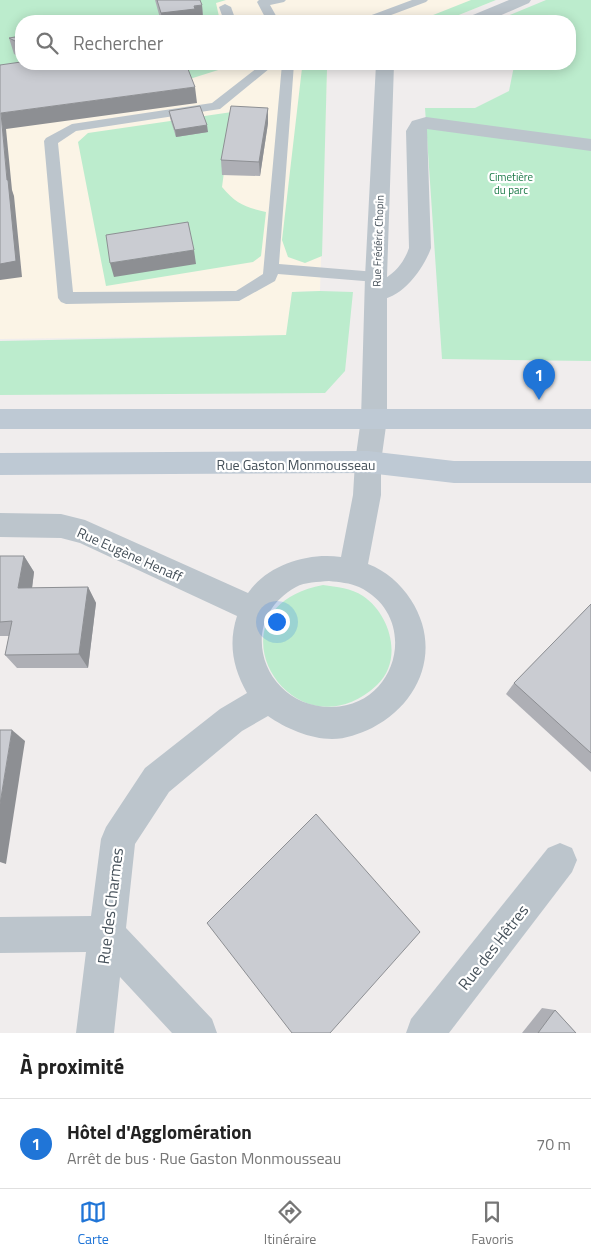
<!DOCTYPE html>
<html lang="fr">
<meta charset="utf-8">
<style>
body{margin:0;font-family:"Titillium Web",sans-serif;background:#f2f2f2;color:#222}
.you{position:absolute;left:276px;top:621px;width:18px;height:18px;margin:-12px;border:4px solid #fff;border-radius:50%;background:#1a73e8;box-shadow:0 0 0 8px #1a73e833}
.badge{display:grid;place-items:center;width:32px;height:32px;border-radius:50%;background:#2075d7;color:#fff;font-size:16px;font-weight:700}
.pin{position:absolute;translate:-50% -41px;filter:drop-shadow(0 1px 2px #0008)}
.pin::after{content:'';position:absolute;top:26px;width:18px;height:15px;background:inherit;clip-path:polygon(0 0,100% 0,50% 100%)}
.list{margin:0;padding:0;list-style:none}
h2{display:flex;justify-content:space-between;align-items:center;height:65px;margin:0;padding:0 20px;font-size:21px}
h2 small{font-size:16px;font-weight:400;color:#767676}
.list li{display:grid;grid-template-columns:32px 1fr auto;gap:15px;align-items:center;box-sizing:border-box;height:90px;padding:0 20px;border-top:1px solid #e0e0e0}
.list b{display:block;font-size:19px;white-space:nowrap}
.list p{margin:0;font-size:16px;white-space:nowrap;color:#767676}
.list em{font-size:16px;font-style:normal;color:#767676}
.icon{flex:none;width:28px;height:28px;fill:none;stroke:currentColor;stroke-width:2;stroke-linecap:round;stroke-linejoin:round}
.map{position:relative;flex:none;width:591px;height:1033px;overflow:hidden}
.search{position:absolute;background:#fff;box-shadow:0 2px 12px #0003;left:15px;right:15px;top:15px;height:55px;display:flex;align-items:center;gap:12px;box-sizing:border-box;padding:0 18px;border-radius:20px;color:#767676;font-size:19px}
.sheet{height:155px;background:#fff}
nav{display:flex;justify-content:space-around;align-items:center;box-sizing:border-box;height:70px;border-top:1px solid #e0e0e0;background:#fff;font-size:14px;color:#767676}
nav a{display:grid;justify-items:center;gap:2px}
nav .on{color:#2075d7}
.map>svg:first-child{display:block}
.commercial{fill:#fbf4e6}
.green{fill:#bceccd}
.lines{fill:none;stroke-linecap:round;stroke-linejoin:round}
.service{fill:#bcc5cc;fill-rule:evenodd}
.pedestrian{fill:#bcc5cc;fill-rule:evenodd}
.minor{fill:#bcc5cc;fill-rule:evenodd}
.secondary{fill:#bec9d4;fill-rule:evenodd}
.wall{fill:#aeafb5}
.shaded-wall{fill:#8d8f93}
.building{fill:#caccd2;stroke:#8d8f93}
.labels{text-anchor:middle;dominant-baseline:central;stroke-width:4.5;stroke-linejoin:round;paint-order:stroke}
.far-park-label{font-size:11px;fill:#1a7846;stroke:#fff}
.far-street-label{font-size:11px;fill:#46515a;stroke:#fff}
.street-label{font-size:14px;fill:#46515a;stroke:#fff}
.near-street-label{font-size:16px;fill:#46515a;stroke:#fff}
</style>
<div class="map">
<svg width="591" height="1033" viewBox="0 0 591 1033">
<rect width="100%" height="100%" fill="#f0eded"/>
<path class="commercial" d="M20 0H496L444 21H21V64H340L327 69 320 291 292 292 287 335 0 339V36Z"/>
<g class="green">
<path d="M0 0H226L216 3 220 21H21V64H230L231 66 145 93 0 81Z"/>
<path d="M471 0H496L444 21H418Z"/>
<path d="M546 0H591V361L442 359 425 108H475L509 91 514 66 512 64H570V21H495Z"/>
<path d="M306 64H340L327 69 322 256 305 263 288 257 282 240 302 68Z"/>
<path d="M232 112 222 187C236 204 245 207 266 212L261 256 253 262 106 286 78 142 88 133Z"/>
<path d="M320 291 353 292 345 371 325 393 0 395V341L286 335 292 292Z"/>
<path d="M323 585C337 587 351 588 363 596 390 614 404 660 377 685 293 763 199 609 323 585Z"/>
</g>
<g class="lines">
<g class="service">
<path d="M259 0H286L284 2 270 5 279 21H267L257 2Z"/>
<path d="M412 0H428L426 2 375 21H359L361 19Z"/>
<path d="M225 4 231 7 236 21H224L219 7Z"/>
<path d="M262 64H275L220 109 76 131 58 143 73 292 236 291 263 274 282 64H294L279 264 376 272 381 273 384 277 381 281 376 282 278 274 275 281 239 301 66 304 61 302 58 298 44 141 46 138 72 124 212 103Z"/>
</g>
<path class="pedestrian" d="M426 117 591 139V151L427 129 431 248C423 271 396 307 368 299L365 293C369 285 376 283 384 279 397 271 404 262 409 248L406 131 412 121Z"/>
<g class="minor">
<path d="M509 0H531L529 3 488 21H466L468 17Z"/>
<path d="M376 64H394L387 277V419L381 462V495L368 564C386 571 400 583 411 600 442 648 421 703 372 728 359 734 346 739 332 739 310 739 285 728 268 716L242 731 169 792 135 844 126 928 212 1019 217 1033H172L120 977 114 1033H76L86 952 0 953V917L91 916 101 839 106 827 145 768 220 709 247 693C233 668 228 644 237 616L80 543 61 538 0 537V513L61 514 85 520 248 593C267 565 308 552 341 557L353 495 355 462 361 419 365 277ZM329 581C339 582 350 583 359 587 420 616 399 706 332 707 264 708 233 622 296 587 305 582 318 582 329 581Z"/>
<path d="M560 843 572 848 577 860 572 872 449 1033H406L411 1019 548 848Z"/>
</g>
<g class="secondary">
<rect x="0" y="409" width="591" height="20"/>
<path d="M368 451 454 461H591V483H454L368 473 0 475V453Z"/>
</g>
</g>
<g class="wall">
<path d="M155 0H200L202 5 203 19 196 20V21H137L160 18Z"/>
<path d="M21 36V58L14 54 9 38Z"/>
<path d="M268 108V123L260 176 222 175 221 160Z"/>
<path d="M169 111 208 132 176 137 170 118Z"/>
<path d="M0 556H24L34 572 32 588 88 587 96 603 88 668H17L5 655 9 636H0Z"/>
<path d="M591 604V772L506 694 514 683Z"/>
<path d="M542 1008 555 1010 576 1033H522Z"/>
</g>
<g class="shaded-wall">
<path d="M202 5 203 19 196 20V21H162L161 13Z"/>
<path d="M195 87 197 103 6 129 12 190 14 196 22 277 0 280V264L7 180 1 113Z"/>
<path d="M268 108V123L260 176 259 162Z"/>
<path d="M207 125 208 132 176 137 175 130Z"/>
<path d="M194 250 196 264 114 277 110 263Z"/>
<path d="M24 556 34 572 30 604 18 588Z"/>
<path d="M88 587 96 603 88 668 79 654Z"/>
<path d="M12 730 25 741 6 864 0 862V804Z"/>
</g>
<g class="building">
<path d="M157 0H200L202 5 194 6 195 9 161 13Z"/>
<path d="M180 16 182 21H137Z"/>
<path d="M21 36V44L9 38Z"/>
<path d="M21 62V64H186L195 87 1 113 7 180H8L16 261 0 264V65Z"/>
<path d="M200 106 207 125 175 130 169 111Z"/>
<path d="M231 106 268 108 259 162 221 160Z"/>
<path d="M188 222 194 250 110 263 106 235Z"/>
<path d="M0 556H24L18 588 88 587 79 654 5 655 12 621 0 622Z"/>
<path d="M591 604V753L514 683Z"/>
<path d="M0 730H12L0 804Z"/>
<path d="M316 814 420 932 330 1033H292L207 923Z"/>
<path d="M555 1010 576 1033H538Z"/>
</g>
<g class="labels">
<g class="far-park-label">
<text x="511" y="177">Cimetière<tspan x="511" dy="13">du parc</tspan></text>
</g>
<g class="far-street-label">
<text transform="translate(378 241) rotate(-88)">Rue Frédéric Chopin</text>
</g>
<g class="street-label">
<text x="296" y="464">Rue Gaston Monmousseau</text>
<text transform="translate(130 554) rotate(24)">Rue Eugène Henaff</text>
</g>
<g class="near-street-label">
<text transform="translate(110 906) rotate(-83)">Rue des Charmes</text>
<text transform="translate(493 947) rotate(-52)">Rue des Hêtres</text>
</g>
</g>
</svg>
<div class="you"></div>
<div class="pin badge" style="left:539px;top:400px">1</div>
<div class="search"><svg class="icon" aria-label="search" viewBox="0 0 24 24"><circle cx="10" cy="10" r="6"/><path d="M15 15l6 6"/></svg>Rechercher</div>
</div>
<section class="sheet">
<h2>À proximité<small></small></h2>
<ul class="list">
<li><span class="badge">1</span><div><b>Hôtel d'Agglomération</b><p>Arrêt de bus · Rue Gaston Monmousseau</p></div><em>70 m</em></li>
</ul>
</section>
<nav>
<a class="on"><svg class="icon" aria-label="map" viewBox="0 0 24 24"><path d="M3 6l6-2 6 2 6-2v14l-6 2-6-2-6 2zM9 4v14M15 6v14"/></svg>Carte</a>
<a><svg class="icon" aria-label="directions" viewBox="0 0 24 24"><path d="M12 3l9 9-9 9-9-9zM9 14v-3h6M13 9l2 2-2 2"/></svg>Itinéraire</a>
<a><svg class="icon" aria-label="saved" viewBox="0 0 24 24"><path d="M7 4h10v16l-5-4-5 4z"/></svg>Favoris</a>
</nav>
